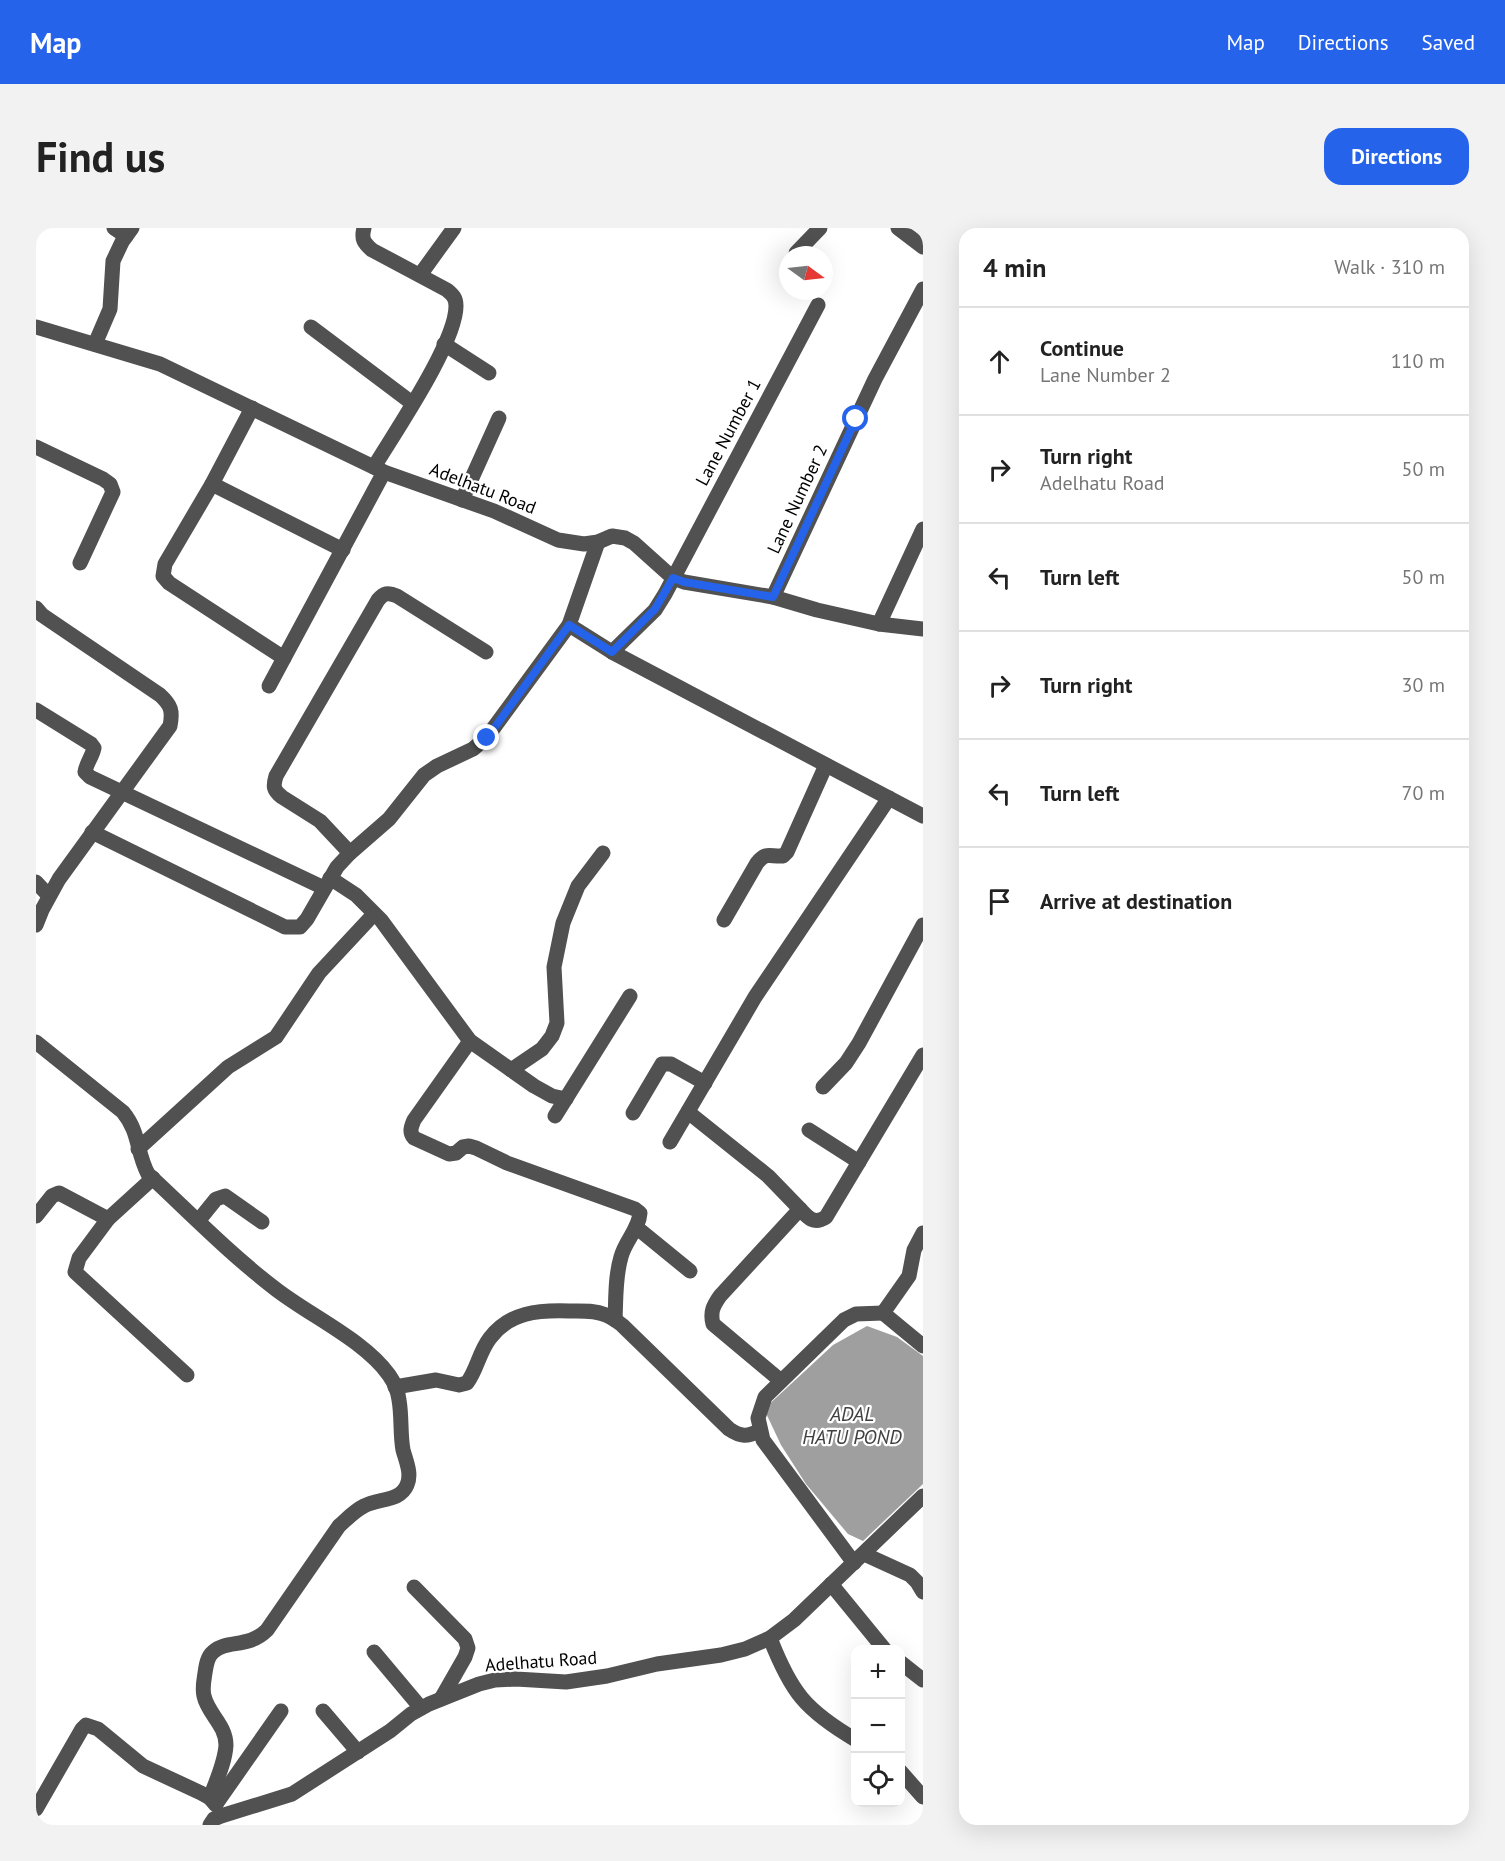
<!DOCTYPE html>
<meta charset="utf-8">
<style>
body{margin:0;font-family:"PT Sans",sans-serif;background:#f2f2f2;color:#222}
.controls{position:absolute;right:18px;bottom:18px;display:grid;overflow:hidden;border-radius:12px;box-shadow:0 6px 24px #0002}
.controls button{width:54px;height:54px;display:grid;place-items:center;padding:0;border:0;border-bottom:2px solid #e0e0e0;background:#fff;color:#222;font:30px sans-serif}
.compass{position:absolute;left:743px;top:18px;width:54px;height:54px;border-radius:50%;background:#fff;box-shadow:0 6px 24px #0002;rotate:105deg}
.stop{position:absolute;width:18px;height:18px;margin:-14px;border:4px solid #2563eb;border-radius:50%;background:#fff}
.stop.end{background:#2563eb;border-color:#fff;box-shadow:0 2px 6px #0008}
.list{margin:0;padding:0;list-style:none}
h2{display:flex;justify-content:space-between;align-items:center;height:78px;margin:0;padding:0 24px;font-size:26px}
h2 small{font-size:20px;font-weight:400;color:#767676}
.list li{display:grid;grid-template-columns:39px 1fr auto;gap:18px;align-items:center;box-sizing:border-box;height:108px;padding:0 24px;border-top:2px solid #e0e0e0}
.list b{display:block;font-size:22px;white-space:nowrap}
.list p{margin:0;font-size:20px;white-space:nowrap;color:#767676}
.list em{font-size:20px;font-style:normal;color:#767676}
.icon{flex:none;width:33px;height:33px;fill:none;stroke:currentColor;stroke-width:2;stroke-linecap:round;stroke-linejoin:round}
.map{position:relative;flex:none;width:887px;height:1597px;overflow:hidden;border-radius:18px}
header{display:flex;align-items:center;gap:36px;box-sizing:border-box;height:84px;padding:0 30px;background:#2563eb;color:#fff}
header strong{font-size:28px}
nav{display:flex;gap:33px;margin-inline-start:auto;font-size:21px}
.intro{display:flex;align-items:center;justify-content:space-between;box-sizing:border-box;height:144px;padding:0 36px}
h1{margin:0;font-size:42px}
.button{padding:15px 27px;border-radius:18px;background:#2563eb;color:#fff;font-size:21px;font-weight:700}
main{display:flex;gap:36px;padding:0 36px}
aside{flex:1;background:#fff;border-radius:18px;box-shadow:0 6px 24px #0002}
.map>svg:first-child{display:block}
.water{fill:#9f9f9f}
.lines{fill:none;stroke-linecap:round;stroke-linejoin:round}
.minor{stroke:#515151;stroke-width:15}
.route{stroke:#2563eb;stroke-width:8}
.labels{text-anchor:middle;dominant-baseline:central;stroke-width:4.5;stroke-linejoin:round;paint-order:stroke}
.street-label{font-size:18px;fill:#000;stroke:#fff}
.water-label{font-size:20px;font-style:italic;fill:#404040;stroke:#fff}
</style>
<header>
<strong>Map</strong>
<nav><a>Map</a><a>Directions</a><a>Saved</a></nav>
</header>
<div class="intro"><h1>Find us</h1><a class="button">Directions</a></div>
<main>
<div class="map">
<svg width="887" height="1597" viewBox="0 0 887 1597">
<rect width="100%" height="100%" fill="#fff"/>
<path class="water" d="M831 1098 861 1109 887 1128V1256L827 1313 812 1306 770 1256 745 1217 728 1181 797 1117Z"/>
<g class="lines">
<g class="minor">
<path d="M78 0 90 8"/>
<path d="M328 0C325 11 328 15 336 22L411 62C417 67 420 70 420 78 420 115 359 204 338 239"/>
<path d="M862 0 887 19"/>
<path d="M760 25 784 0"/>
<path d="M384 47 418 0"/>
<path d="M0 99 124 136 348 244 458 283 522 312 548 316 562 314 576 308 589 310 598 315 637 350 648 354 737 369 781 382 843 396 887 401"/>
<path d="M275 99 376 175"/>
<path d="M59 116 74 81 77 33 86 14 96 0"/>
<path d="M408 116 453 145"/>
<path d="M216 180 176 256 129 336 127 348 133 355 248 430 348 244"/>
<path d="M0 219 67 251 74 256 77 264 44 335"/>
<path d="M176 256 307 322"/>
<path d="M426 272 463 190"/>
<path d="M737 369 839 151 887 61"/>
<path d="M0 380 6 387 124 467C135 477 137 483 134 498L23 651 6 682 0 697"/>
<path d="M843 396 887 301"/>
<path d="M533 397 576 424 887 588"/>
<path d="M576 424 619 382 629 366 782 77"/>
<path d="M233 458 248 430"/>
<path d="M0 482 55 516 58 520C56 529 50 536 49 544L54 549 288 660"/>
<path d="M56 604 249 699H264L271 691 301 639 314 625 353 591 388 547 401 538 437 521 451 509 533 397 562 314"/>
<path d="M314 625 284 593 246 569C237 562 237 558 240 548L342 372C348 365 352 364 361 368L450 424"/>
<path d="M294 650 320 667 345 692 434 813 498 858 516 868 530 871"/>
<path d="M0 654 13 668"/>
<path d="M688 692 721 635C731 623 734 629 747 628L751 624 790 537"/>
<path d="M434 813 378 892C375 899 373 904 378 910L413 926 420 925 427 919 433 918 440 920 471 935 599 981 604 985C603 1001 589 1013 585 1029 579 1049 580 1071 579 1092"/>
<path d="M0 814 87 884C104 905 100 923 112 946 153 984 193 1025 237 1059 272 1087 327 1111 353 1147 358 1154 362 1163 363 1172 366 1189 364 1206 367 1222 370 1233 376 1246 371 1257 364 1274 342 1270 328 1278 318 1283 311 1291 303 1298L231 1402C212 1421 191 1411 177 1424 171 1429 170 1438 169 1445 168 1452 166 1460 168 1468 172 1486 190 1497 190 1517 189 1535 180 1553 174 1570"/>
<path d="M475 842 506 821 516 808 521 795 518 739 527 695 542 658 567 625"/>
<path d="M787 859 810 835 823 815 887 697"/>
<path d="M652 884 732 948 764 981 684 1068C677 1078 674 1084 677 1096L745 1153"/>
<path d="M597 885 626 836H635L669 855"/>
<path d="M519 888 594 768"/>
<path d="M773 902 823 934"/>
<path d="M634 914 719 769 853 570"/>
<path d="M102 921 192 839 240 809 283 745 338 686"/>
<path d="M764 981C772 990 778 997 790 989L887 827"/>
<path d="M0 988 16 968 23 965 72 991 117 950"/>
<path d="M72 991 43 1030 39 1044 151 1147"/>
<path d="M163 992 180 971 189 968 226 994"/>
<path d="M600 999 654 1043"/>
<path d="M887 1005 878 1022 873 1048 847 1085 887 1118"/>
<path d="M359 1159 400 1152 423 1157 431 1155C441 1142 443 1124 454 1110 474 1084 502 1082 533 1083 545 1083 558 1082 570 1087 575 1089 581 1093 586 1097L693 1201C705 1209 711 1209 723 1203"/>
<path d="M828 1326 874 1347 881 1354 887 1364"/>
<path d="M818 1335 727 1212 722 1190 729 1169 808 1092 820 1086 847 1085"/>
<path d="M795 1356 849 1422"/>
<path d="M378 1359 429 1411 432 1420 429 1429 405 1471"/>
<path d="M734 1410C755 1464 769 1482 820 1512"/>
<path d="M338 1424 385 1480"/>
<path d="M864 1434 887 1452"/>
<path d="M287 1483 322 1524"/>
<path d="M864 1543 887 1569"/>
<path d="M180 1576 245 1483"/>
<path d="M0 1581 46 1501 50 1497 62 1501 107 1538 165 1565 174 1570 180 1577"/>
<path d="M174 1597 178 1591 185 1588 256 1566 354 1503 375 1486 393 1476 443 1456 459 1452 480 1451 530 1454 571 1448 621 1436 685 1427 709 1421 734 1410 758 1392 887 1268"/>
</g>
</g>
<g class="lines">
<path class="route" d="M451 510 533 397 576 424 619 381 637 350 648 354 737 369 820 191"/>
</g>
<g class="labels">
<g class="street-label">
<text transform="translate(692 204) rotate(-62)">Lane Number 1</text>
<text transform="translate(447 260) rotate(21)">Adelhatu Road</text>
<text transform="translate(761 271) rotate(-65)">Lane Number 2</text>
<text transform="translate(505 1433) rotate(-4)">Adelhatu Road</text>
</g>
<g class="water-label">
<text x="816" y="1186">ADAL<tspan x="816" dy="23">HATU POND</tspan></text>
</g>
</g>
</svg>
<div class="controls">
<button>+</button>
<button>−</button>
<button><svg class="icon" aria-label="locate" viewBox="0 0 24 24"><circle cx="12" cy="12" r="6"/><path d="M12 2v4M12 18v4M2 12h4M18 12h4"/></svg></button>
</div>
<svg class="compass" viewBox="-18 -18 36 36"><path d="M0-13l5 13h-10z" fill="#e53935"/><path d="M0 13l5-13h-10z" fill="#767676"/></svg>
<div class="stop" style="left:820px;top:191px"></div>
<div class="stop end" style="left:451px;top:510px"></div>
</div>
<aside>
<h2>4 min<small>Walk · 310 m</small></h2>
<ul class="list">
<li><svg class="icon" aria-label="ahead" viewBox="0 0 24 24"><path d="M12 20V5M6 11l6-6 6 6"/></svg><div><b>Continue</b><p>Lane Number 2</p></div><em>110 m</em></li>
<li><svg class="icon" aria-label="right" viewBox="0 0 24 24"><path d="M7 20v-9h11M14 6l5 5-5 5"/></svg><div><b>Turn right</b><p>Adelhatu Road</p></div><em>50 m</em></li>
<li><svg class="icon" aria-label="left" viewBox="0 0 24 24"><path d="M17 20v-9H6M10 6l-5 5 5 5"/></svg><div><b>Turn left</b></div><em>50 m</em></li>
<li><svg class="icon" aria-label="right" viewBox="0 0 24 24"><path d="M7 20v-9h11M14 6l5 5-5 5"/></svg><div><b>Turn right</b></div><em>30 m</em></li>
<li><svg class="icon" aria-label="left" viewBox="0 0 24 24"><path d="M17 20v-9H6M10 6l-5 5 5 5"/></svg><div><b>Turn left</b></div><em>70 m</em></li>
<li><svg class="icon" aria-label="arrive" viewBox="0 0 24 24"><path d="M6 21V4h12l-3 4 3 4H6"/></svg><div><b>Arrive at destination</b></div></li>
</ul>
</aside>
</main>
